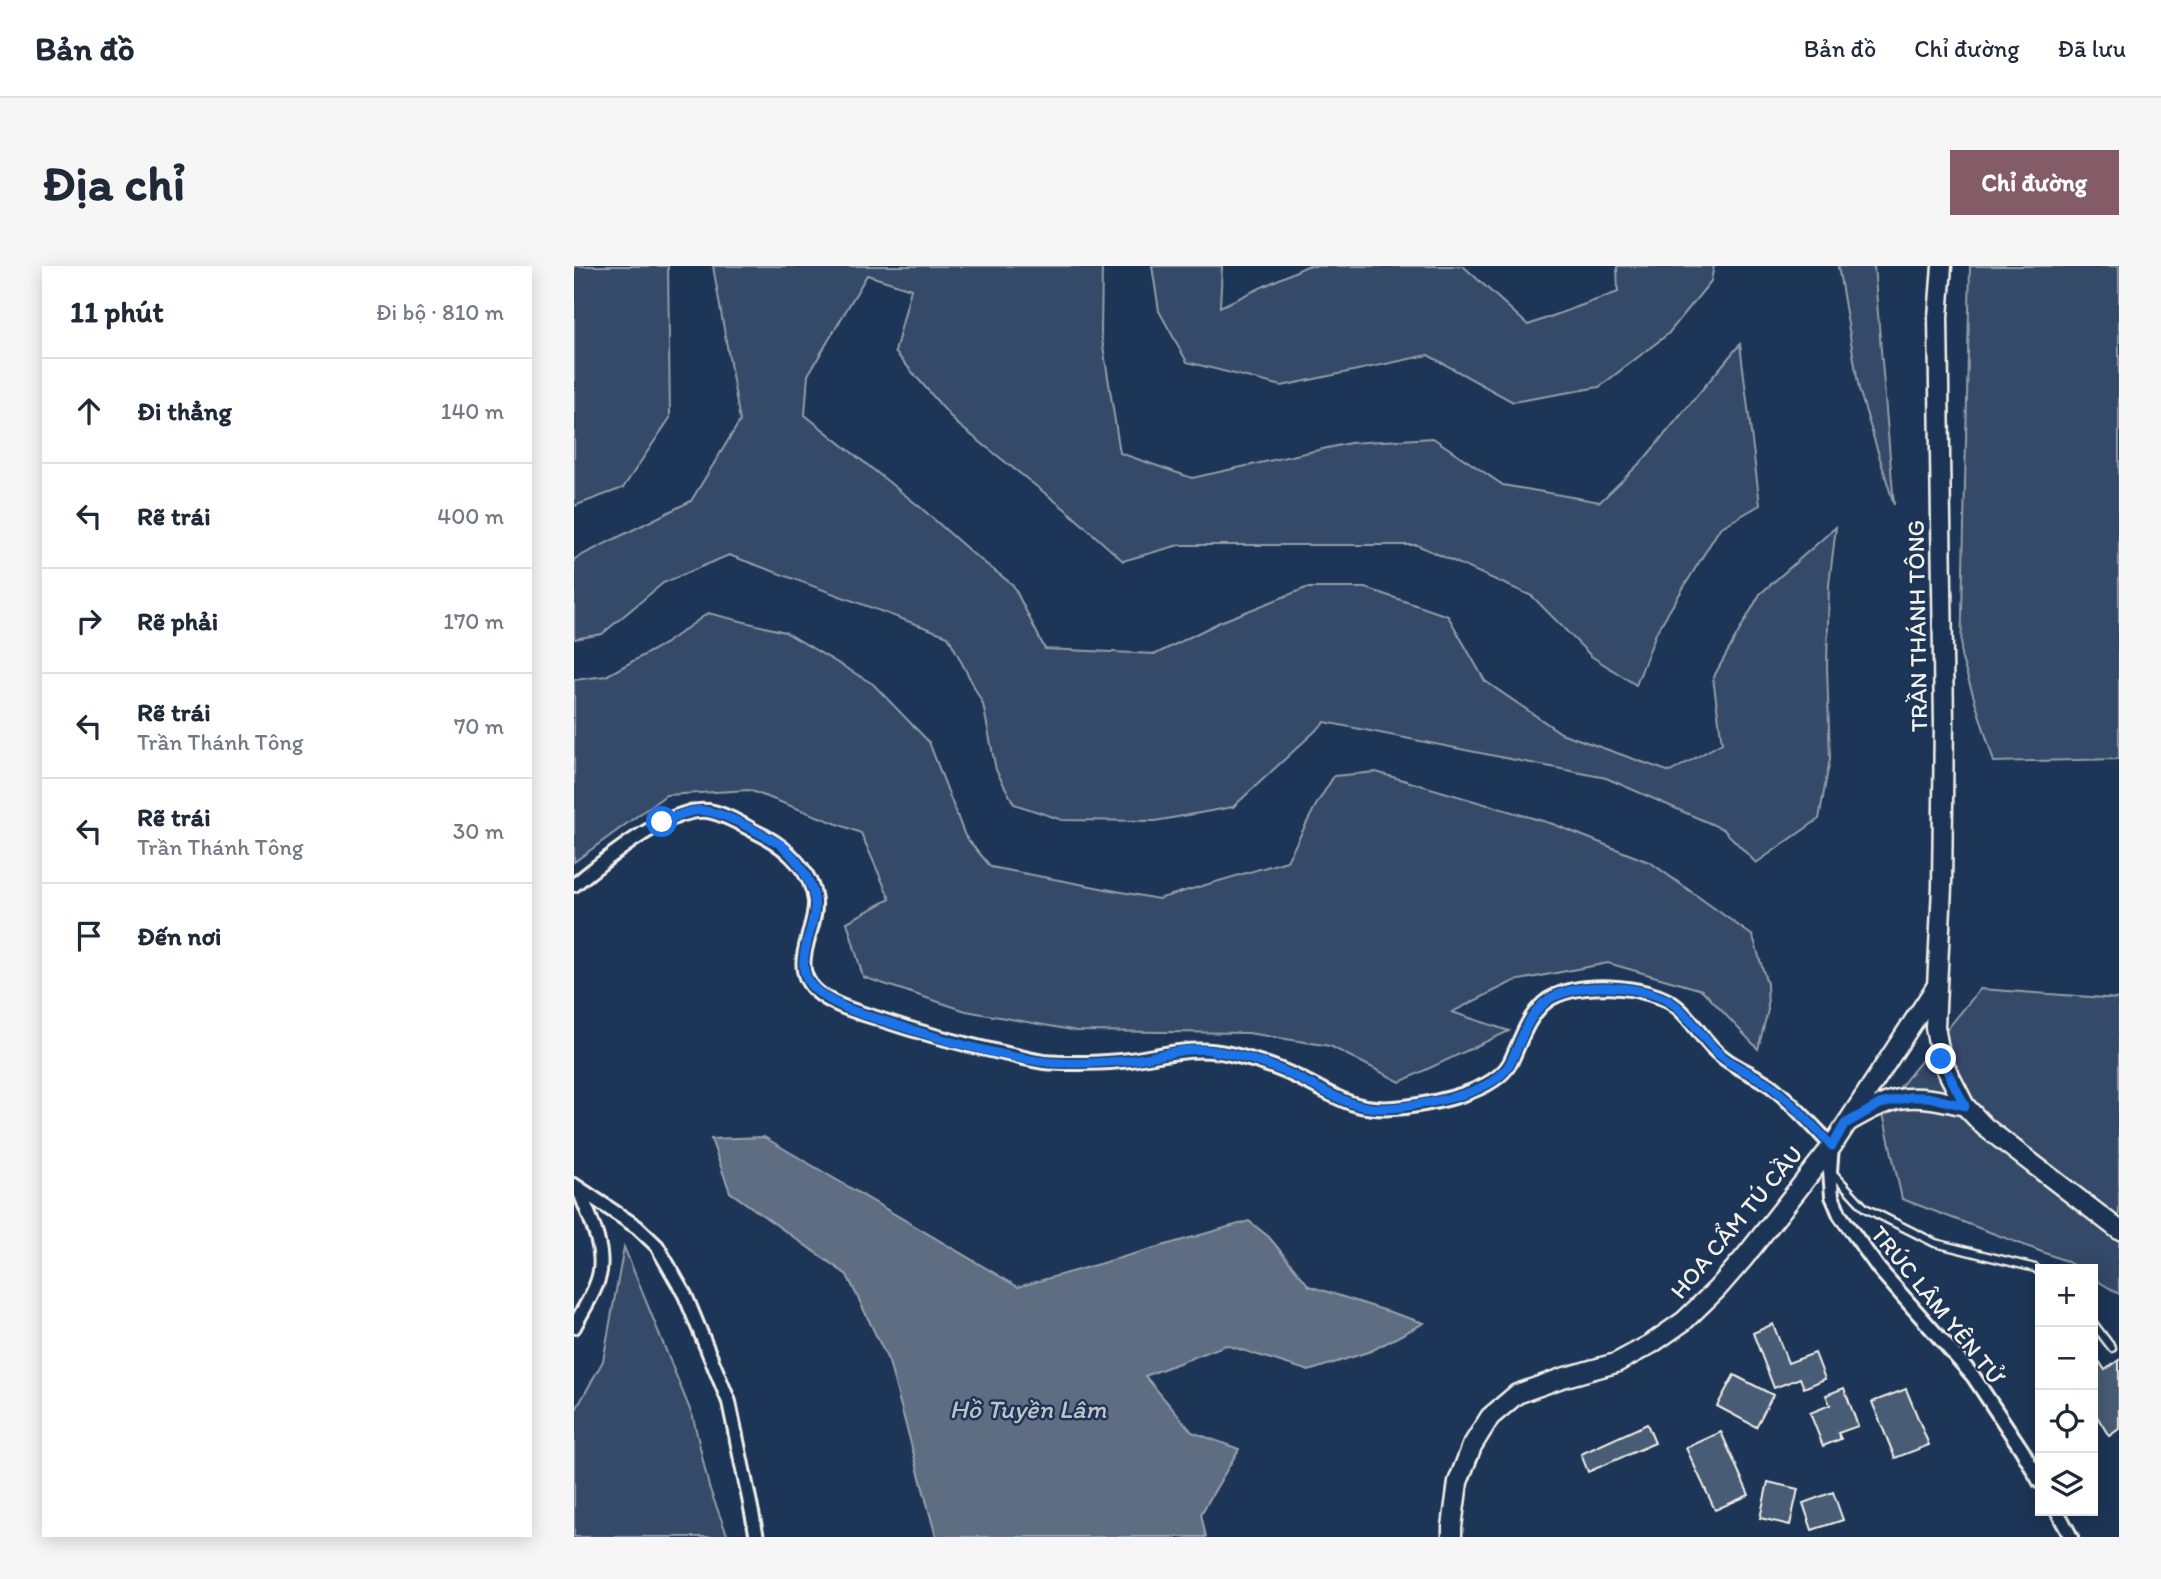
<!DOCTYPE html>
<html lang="vi">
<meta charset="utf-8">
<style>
body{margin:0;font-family:Itim,sans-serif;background:#f6f6f7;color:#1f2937}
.controls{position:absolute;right:21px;bottom:21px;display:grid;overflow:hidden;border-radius:0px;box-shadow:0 4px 18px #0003}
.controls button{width:63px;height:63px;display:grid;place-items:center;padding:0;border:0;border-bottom:2px solid #e0e1e3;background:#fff;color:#1f2937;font:35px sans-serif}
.stop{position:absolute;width:21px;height:21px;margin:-16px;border:5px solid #1a73e8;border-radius:50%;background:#fff}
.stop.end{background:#1a73e8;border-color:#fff;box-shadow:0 2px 7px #0008}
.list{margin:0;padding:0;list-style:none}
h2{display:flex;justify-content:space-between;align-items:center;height:91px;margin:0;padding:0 28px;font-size:30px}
h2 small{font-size:23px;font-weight:400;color:#747a83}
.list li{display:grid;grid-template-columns:46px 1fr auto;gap:21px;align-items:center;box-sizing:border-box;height:105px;padding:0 28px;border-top:2px solid #e0e1e3}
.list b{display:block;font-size:26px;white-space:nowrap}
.list p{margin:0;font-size:23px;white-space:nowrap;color:#747a83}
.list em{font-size:23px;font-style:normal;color:#747a83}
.icon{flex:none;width:38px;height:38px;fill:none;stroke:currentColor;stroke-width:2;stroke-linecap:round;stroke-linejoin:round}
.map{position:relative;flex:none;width:1545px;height:1271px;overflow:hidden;border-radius:0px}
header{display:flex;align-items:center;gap:42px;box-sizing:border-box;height:98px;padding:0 35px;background:#fff;border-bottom:2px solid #e0e1e3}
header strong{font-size:33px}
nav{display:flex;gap:38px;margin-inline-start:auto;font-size:24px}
.intro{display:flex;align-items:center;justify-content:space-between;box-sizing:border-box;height:168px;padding:0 42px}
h1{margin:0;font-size:49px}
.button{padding:18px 32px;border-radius:0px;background:#845c67;color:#fff;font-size:24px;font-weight:700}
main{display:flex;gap:42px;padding:0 42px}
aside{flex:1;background:#fff;border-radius:0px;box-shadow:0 4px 18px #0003}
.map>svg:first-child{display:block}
.green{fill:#354a67;stroke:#949ea8;stroke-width:2}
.water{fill:#5e6d82;stroke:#9aa2ab;stroke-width:2}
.building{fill:#485b74;stroke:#f4f1e8;stroke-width:2}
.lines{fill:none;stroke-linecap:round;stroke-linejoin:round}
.lane-casing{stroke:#f4f1e8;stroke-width:11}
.street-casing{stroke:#f4f1e8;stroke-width:18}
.secondary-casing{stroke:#f4f1e8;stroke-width:23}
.lane{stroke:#1d3557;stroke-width:6}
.street{stroke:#1d3557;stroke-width:12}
.secondary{stroke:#1d3557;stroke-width:18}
.route{stroke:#1a73e8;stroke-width:9}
.labels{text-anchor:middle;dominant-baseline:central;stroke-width:5;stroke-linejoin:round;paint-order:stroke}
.street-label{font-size:24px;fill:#f4f1e8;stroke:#1d3557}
.water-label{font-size:26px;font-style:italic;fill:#c0c3c4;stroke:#1d3557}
</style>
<header>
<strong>Bản đồ</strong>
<nav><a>Bản đồ</a><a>Chỉ đường</a><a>Đã lưu</a></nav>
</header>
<div class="intro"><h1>Địa chỉ</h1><a class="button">Chỉ đường</a></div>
<main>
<aside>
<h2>11 phút<small>Đi bộ · 810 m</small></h2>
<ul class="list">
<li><svg class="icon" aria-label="ahead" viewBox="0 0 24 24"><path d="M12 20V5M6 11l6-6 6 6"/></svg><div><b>Đi thẳng</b></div><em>140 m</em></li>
<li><svg class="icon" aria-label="left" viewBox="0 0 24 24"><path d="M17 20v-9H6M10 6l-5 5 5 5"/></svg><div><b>Rẽ trái</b></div><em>400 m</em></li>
<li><svg class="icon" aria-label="right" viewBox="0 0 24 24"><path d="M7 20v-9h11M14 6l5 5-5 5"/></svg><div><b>Rẽ phải</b></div><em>170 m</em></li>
<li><svg class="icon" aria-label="left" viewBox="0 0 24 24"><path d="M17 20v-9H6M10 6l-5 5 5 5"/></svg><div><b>Rẽ trái</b><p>Trần Thánh Tông</p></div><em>70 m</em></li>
<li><svg class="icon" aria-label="left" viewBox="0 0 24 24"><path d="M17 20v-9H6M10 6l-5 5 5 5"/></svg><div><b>Rẽ trái</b><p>Trần Thánh Tông</p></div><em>30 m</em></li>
<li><svg class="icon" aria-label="arrive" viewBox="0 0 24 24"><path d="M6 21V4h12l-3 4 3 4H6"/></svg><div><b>Đến nơi</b></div></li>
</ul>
</aside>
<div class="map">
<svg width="1545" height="1271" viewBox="0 0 1545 1271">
<rect width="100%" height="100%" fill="#1d3557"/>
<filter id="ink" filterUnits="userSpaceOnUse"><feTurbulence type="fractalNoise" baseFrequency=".0143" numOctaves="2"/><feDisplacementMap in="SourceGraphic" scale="14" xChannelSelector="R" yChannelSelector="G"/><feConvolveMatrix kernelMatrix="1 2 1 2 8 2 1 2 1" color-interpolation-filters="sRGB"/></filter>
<g filter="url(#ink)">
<g class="green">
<path d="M0 0H94L96 152 49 222 0 240Z"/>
<path d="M139 0H528L527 67 546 187 618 212 776 177 859 172 929 219 1026 236 1071 192 1166 78 1186 239 1146 262 1083 365 1062 419 1017 390 958 330 843 279H605L549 295 491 243 382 157 321 86 337 23 293 9 234 109 231 149 346 241 398 287 439 319 471 383 582 388 646 356 732 322H792L874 350 911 415 987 467 1096 506 1148 477 1139 412 1186 328 1262 261 1255 319 1253 400 1256 493 1245 553 1182 597 1149 563 1032 512 751 456 659 541 581 555 488 554 440 538 422 504 409 438 374 370 155 289 89 317 28 368 0 373V293L117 235 166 155Z"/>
<path d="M578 0H648L646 41 733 0H889L954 59 1044 26 1043 0H1140L1137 15 1094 68 1025 121 939 136 854 89 708 120 613 96 585 45Z"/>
<path d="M1264 0H1300L1320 239 1285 123Z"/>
<path d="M1396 0H1545V493L1420 496 1387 390Z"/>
<path d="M134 347 211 366 299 418 355 476 391 570 417 601 584 633 713 595 742 539 760 510 802 506 979 558 1077 597 1179 670 1193 718 1194 744 1184 783 1128 724 1034 697 940 715 878 746 935 765 826 816 756 780 674 767 503 765 392 745 289 711 273 656 316 633 287 567 175 524 92 529 0 596V414L32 410 92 377Z"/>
<path d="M1406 723 1545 733V1028L1519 1012V1003H1505L1492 995 1328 933 1308 843Z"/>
<path d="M50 981 119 1151 135 1221 154 1271H0V1147L29 1095Z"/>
</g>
<path class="water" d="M190 871 444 1021 675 955 695 971 735 1020 850 1057 797 1085 735 1105 652 1079 571 1110 618 1166 665 1183 627 1248 632 1271H362L315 1096 273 1009 156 926 137 873Z"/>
<g class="building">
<path d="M1199 1058 1214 1097 1241 1087 1251 1113 1230 1122 1226 1112 1200 1122 1179 1067Z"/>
<path d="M1519 1086 1531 1104 1545 1094V1163L1535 1170 1519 1144Z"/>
<path d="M1160 1109 1199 1129 1182 1161 1143 1140Z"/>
<path d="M1270 1122 1284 1160 1264 1167 1267 1173 1249 1180 1236 1147 1256 1139 1252 1129Z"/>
<path d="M1332 1123 1355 1179 1321 1192 1298 1136Z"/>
<path d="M1073 1158 1081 1177 1014 1206 1007 1188Z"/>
<path d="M1147 1166 1175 1229 1141 1244 1112 1182Z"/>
<path d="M1194 1216 1224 1223 1216 1259 1186 1252Z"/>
<path d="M1259 1226 1269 1254 1238 1264 1229 1237Z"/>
</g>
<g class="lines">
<defs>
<g id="lane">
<path d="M1258 906 1291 942 1361 977 1461 1002 1466 1006"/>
<path d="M1519 1057 1538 1082"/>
</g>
<g id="street">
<path d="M0 619C30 595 95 540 134 545 153 548 173 562 190 570 214 583 238 606 241 635 243 665 214 698 241 724 258 740 284 746 305 753 344 766 384 777 425 786 440 789 455 794 470 796 494 798 532 797 556 794 590 789 621 779 656 788 681 794 706 802 729 814 769 834 783 847 831 841 861 837 920 826 936 797 946 777 952 753 970 737 997 713 1076 718 1103 741 1121 756 1131 779 1150 792 1164 803 1182 809 1197 820 1219 837 1238 859 1258 880L1256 905 1258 930 1266 949 1305 1003 1399 1110 1448 1184 1466 1216"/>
<path d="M0 919 63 961 83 980 111 1029 155 1136 183 1271"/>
<path d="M0 1061C9 1043 23 1024 26 1005 30 978 14 948 5 924"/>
<path d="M1483 1245 1497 1271"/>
</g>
<g id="secondary">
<path d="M1368 0 1364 51 1370 456 1368 621 1361 761 1367 793 1391 840 1411 861 1545 964"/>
<path d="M1274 856C1324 827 1336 827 1391 840"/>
<path d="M878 1271V1261L884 1216 898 1180 916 1151 943 1128 988 1112 1042 1097 1077 1078 1110 1055 1143 1023 1170 992 1258 880 1362 721"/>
</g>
</defs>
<use href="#lane" class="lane-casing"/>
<use href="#street" class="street-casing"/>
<use href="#secondary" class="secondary-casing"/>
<use href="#lane" class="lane"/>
<use href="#street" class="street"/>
<use href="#secondary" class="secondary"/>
</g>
</g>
<g class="lines" filter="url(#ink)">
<path class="route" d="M88 556C98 552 108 547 119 545 146 541 183 567 206 578 223 592 241 618 241 640 240 669 214 703 244 726 263 741 288 748 310 755 360 771 412 787 464 795 489 799 523 797 549 795 580 793 610 779 641 785 671 790 701 800 728 814 769 834 785 848 834 840 863 836 919 826 935 799 947 778 951 753 970 737 997 713 1076 718 1102 740 1121 755 1131 779 1151 793 1165 804 1183 809 1197 820 1219 837 1238 859 1258 880L1271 858 1306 838 1336 831H1354L1391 840 1367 793"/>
</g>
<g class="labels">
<g class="street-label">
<text transform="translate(1343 360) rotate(-91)">TRẦN THÁNH TÔNG</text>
<text transform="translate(1162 956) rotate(-50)">HOA CẨM TÚ CẦU</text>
<text transform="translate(1364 1039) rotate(51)">TRÚC LÂM YÊN TỬ</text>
</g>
<g class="water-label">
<text x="454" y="1143">Hồ Tuyền Lâm</text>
</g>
</g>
</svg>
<div class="controls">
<button>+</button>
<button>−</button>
<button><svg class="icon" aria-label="locate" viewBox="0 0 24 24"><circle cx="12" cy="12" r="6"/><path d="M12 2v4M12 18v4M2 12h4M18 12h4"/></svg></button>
<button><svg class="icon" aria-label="layers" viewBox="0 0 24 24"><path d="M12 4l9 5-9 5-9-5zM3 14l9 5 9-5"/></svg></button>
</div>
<div class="stop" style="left:88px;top:556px"></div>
<div class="stop end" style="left:1367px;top:793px"></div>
</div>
</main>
